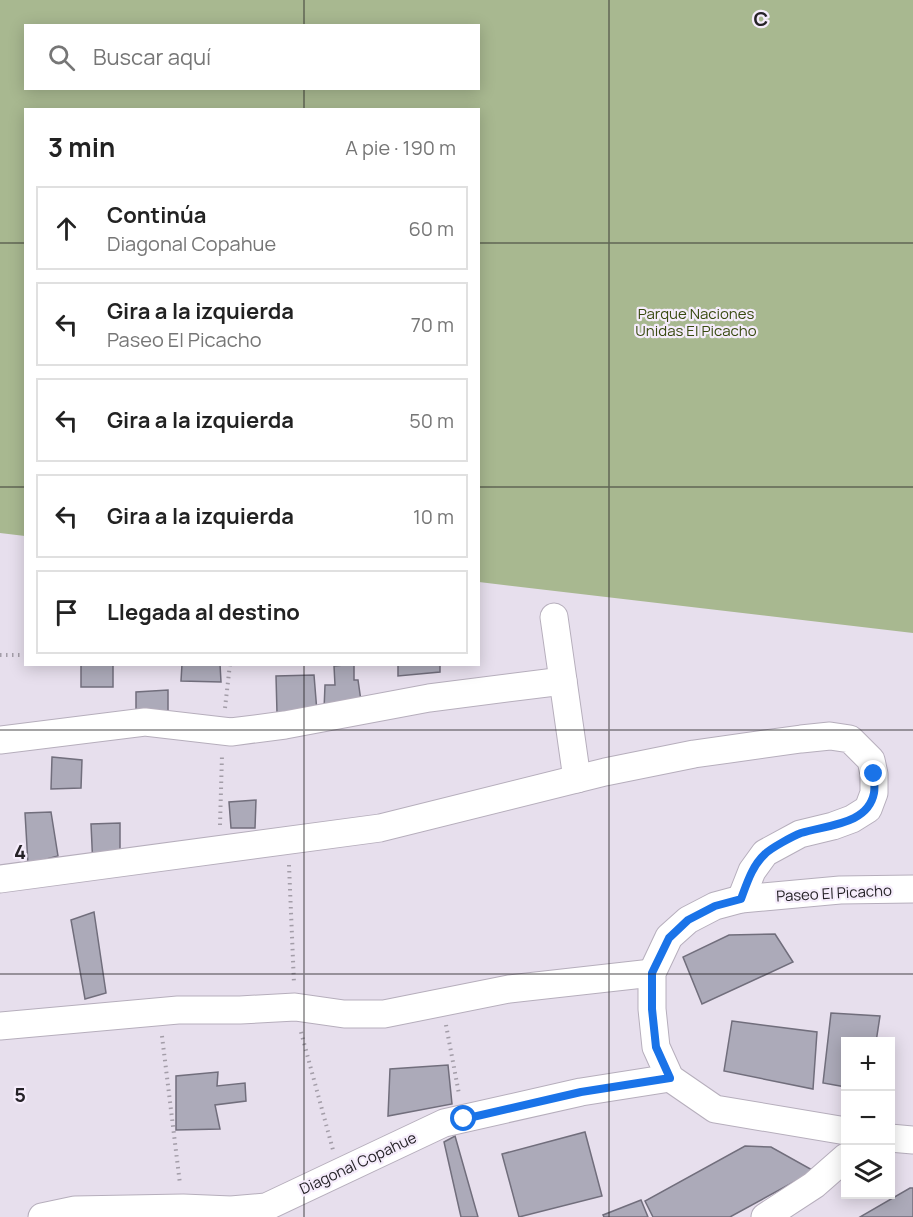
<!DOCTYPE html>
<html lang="es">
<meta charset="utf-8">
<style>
body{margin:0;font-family:Manrope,sans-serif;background:#f2f2f2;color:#222}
.controls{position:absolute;right:18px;bottom:18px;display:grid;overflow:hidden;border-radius:0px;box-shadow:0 3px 15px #0003}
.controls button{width:54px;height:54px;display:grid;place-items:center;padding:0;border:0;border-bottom:2px solid #e0e0e0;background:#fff;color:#222;font:30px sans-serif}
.stop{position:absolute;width:18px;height:18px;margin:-14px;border:4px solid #1a73e8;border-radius:50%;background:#fff}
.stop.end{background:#1a73e8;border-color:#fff;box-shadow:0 2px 6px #0008}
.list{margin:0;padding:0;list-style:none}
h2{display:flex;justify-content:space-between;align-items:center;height:78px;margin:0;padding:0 24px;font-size:26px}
h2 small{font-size:20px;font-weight:400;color:#767676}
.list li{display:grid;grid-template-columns:39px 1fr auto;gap:18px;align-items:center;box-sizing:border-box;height:84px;margin:0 12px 12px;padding:0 12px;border:2px solid #e0e0e0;border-radius:0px}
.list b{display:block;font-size:22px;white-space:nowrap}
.list p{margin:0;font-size:20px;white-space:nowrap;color:#767676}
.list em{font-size:20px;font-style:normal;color:#767676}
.icon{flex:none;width:33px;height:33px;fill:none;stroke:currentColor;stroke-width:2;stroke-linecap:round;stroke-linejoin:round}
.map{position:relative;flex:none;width:913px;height:1217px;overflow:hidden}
.search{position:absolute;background:#fff;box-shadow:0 3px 15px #0003;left:24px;top:24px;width:456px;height:66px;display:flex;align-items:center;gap:15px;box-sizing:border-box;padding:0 21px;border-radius:0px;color:#767676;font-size:22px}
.panel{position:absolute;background:#fff;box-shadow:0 3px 15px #0003;left:24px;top:108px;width:456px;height:558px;border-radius:0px}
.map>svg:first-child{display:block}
.green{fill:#a8b890;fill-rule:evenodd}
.building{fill:#acaab9;stroke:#716e7c;stroke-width:1.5}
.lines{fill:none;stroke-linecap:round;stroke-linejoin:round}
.minor-casing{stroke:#b6aebc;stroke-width:29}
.path{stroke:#a39da8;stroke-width:4;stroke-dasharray:1.5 4.5;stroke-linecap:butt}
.minor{stroke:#fff;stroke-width:27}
.route{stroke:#1a73e8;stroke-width:8}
.grid{fill:none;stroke:#252227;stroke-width:1.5;stroke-opacity:0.55}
.labels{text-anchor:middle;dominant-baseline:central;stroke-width:4.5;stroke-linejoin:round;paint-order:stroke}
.park-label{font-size:15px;fill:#38490f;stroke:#f5ecfb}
.street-label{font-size:15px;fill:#252227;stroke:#f5ecfb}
.grid-label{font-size:20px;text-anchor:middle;font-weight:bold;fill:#252227;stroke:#f5ecfb;stroke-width:4.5;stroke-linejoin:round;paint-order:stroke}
</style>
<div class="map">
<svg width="913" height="1217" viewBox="0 0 913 1217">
<rect width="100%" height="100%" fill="#e7dfed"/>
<path class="green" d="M0 0H913V633L479 582 478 110H26L25 536 0 533ZM26 26H478V88H26Z"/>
<g class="building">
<rect x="81" y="664" width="32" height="23"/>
<path d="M182 664H220L221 682 181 681Z"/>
<path d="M354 664V680H358L361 701 324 710 325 685H335L334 666Z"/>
<path d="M398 664H440V672L398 676Z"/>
<path d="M314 675 317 712 277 713 276 676Z"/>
<path d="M168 690V719L136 721V692Z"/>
<path d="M52 757 82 760 81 788 51 789Z"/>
<path d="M256 800 255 828H231L229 802Z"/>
<path d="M51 812 58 856 28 864 25 813Z"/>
<path d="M120 823V862L93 867 91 824Z"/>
<path d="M94 912 106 993 85 999 71 920Z"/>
<path d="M775 934 793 962 702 1004 683 957 729 935Z"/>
<path d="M831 1013 880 1016 876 1042H846V1087L823 1083Z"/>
<path d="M732 1021 817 1032 813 1089 724 1071Z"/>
<path d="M448 1065 452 1104 388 1116 390 1069Z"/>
<path d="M218 1072 217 1086 245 1083 246 1101 215 1105 220 1129 176 1130V1076Z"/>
<path d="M585 1132 602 1196 519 1217 502 1154Z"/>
<path d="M455 1136 478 1217H461L444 1142Z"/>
<path d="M745 1146 771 1147 814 1171 730 1217H653L645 1201Z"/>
<path d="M910 1188H913V1217H860Z"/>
<path d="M641 1200 648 1217H604L603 1215Z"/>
</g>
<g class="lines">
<defs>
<g id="minor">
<path d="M554 617 577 779"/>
<path d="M0 740 145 722 231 732 285 725 429 698 563 681"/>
<path d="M0 879 380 828 605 772 694 754 801 739 830 736 850 739 871 760 874 774V793L868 809 852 819 833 826 800 834 765 853 752 871 741 899"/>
<path d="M0 1026 178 1010H240L295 1007 344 1014H384L509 989 652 973"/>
<path d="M846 1131 715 1109 670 1078 656 1047 652 1009V973L669 937 688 920 715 906 741 899 840 890 913 889"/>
<path d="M890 1138 913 1140"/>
<path d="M42 1217 75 1210 183 1208 231 1210 266 1207 444 1123 581 1092 670 1078"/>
<path d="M765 1217 814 1185 846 1157"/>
</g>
</defs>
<use href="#minor" class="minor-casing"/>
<g class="path">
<path d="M0 655H26"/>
<path d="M225 708 230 664"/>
<path d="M220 825 222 755"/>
<path d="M289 865 294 984"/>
<path d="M446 1025 459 1094"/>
<path d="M301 1032 333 1150"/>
<path d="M162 1036 180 1184"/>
</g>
<use href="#minor" class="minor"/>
</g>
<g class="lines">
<path class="route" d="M464 1119 581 1092 670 1078 656 1047 652 1009V973L669 938 688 920 715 906 741 899C747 883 752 866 765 854 771 848 793 836 801 833 826 825 868 825 874 793 875 787 874 780 874 774"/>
</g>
<path class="grid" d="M304 0V26M609 0V1217M304 88V110M0 243H26M478 243H913M0 487H26M478 487H913M304 664V1217M0 730H913M0 974H913"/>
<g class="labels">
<g class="park-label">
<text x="696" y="313">Parque Naciones<tspan x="696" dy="17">Unidas El Picacho</tspan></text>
</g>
<g class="street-label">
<text transform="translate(834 893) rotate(-3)">Paseo El Picacho</text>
<text transform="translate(358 1163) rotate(-25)">Diagonal Copahue</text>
</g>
</g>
<g class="grid-label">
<text x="761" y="26">C</text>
<text x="20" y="859">4</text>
<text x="20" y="1102">5</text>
</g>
</svg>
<div class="controls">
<button>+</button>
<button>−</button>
<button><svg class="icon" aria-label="layers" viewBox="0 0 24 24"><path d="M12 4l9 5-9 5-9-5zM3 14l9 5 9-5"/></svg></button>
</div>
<div class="stop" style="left:464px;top:1119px"></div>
<div class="stop end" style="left:874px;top:774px"></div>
<div class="search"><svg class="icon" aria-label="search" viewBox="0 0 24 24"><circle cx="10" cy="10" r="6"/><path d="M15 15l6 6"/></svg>Buscar aquí</div>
<section class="panel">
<h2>3 min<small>A pie · 190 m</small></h2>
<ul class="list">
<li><svg class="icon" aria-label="ahead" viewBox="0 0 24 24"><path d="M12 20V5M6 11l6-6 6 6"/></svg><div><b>Continúa</b><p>Diagonal Copahue</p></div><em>60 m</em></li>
<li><svg class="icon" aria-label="left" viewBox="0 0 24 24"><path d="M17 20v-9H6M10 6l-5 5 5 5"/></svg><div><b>Gira a la izquierda</b><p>Paseo El Picacho</p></div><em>70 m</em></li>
<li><svg class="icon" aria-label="left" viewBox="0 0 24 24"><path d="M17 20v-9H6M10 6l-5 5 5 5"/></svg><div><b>Gira a la izquierda</b></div><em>50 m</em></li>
<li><svg class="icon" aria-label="left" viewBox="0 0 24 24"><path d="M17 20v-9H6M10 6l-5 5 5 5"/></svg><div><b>Gira a la izquierda</b></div><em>10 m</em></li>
<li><svg class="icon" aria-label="arrive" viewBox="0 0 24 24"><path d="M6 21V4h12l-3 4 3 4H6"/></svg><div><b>Llegada al destino</b></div></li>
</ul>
</section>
</div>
